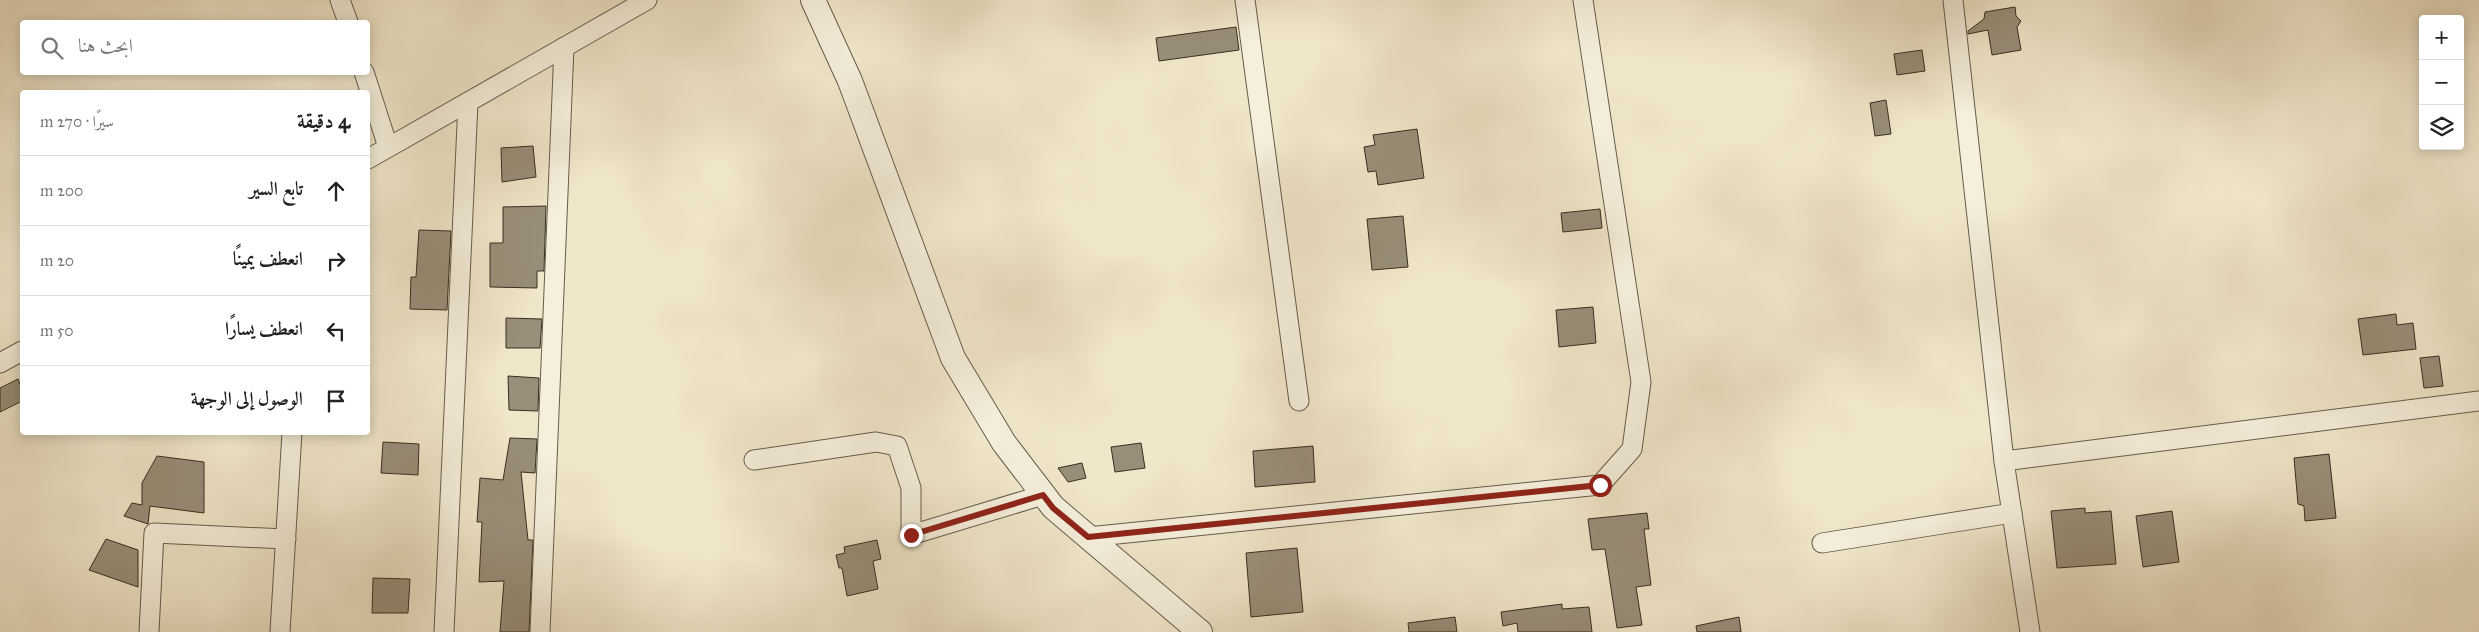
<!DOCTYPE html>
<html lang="ar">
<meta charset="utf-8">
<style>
body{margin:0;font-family:"IM FELL Great Primer",Amiri,serif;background:#f2f2f2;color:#222;direction:rtl}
.controls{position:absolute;right:15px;top:15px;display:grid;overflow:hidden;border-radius:5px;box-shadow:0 2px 12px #0003}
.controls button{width:45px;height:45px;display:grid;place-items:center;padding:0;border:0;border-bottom:1px solid #e0e0e0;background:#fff;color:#222;font:25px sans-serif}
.stop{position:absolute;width:15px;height:15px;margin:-11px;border:4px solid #8f2418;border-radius:50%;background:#fff}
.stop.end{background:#8f2418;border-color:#fff;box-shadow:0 1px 5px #0008}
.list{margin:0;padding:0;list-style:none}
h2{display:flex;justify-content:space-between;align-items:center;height:65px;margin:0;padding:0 20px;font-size:21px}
h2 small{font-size:16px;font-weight:400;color:#767676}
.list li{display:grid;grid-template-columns:32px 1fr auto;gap:15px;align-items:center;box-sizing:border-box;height:70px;padding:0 20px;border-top:1px solid #e0e0e0}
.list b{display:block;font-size:19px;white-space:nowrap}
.list em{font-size:16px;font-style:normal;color:#767676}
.icon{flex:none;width:28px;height:28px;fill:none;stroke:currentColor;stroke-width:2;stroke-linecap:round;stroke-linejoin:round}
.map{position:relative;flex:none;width:2479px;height:632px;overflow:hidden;direction:ltr}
.search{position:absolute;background:#fff;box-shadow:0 2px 12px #0003;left:20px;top:20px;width:350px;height:55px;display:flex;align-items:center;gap:12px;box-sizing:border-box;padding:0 18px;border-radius:5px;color:#767676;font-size:19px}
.panel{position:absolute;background:#fff;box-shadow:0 2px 12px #0003;left:20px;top:90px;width:350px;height:345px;border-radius:5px;direction:rtl}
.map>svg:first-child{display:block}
.building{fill:#988e79;stroke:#382e22}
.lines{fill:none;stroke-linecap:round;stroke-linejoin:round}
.minor-casing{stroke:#665c4c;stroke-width:21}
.tertiary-casing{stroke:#665c4c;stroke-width:26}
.minor{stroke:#f5efdc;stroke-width:19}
.tertiary{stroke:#f5efdc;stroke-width:24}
.route{stroke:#8f2418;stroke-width:6}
</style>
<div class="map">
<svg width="2479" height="632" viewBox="0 0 2479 632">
<rect width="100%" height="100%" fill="#f0e6c9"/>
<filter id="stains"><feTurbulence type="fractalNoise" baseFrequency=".004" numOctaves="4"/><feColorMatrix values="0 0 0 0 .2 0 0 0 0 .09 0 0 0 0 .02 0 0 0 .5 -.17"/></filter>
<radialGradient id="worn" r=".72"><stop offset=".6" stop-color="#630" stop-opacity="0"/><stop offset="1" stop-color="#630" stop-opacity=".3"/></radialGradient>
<g class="building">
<path d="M2015 7 2016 16 2021 21 2017 27 2021 50 1992 55 1988 30 1968 34V31L1984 19 1985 12Z"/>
<path d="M1236 27 1239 50 1159 61 1156 38Z"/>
<path d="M1922 50 1925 71 1897 75 1894 54Z"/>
<path d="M1886 100 1891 134 1875 136 1870 103Z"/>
<path d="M1417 129 1424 178 1378 185 1376 171 1368 172 1364 147 1375 145 1373 135Z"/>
<path d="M533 146 536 177 502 182 501 148Z"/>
<path d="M546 206 544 271H537V288L490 287V243H503V207Z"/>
<path d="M1600 209 1602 228 1563 232 1561 213Z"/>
<path d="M1403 216 1408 267 1372 270 1367 219Z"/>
<path d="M419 230 451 231 447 310 410 309 411 277H416Z"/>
<path d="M1593 307 1596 343 1559 347 1556 310Z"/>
<path d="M2396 314 2397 325 2413 323 2416 349 2363 355 2358 319Z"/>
<path d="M506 318 542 319 540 348H506Z"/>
<path d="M2439 356 2443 386 2424 388 2420 358Z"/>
<path d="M508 376 539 378 538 411 509 410Z"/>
<path d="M18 379 22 389V401L0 412V388Z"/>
<path d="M510 438 537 439 535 473 521 472 528 540H533L529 632H500L504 581 479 582 482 522H477L480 478 503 480Z"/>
<path d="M383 442 419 444 418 475 381 473Z"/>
<path d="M1141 443 1145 468 1115 472 1111 447Z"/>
<path d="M1313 446 1315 482 1255 487 1253 451Z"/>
<path d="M2329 454 2336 518 2305 521 2304 506 2298 504 2294 458Z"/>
<path d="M157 456 204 462V513L150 506 148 524 124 516 132 503 142 505V483Z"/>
<path d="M1082 463 1086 478 1068 482 1058 468Z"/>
<path d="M2085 508V513L2111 511 2116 564 2057 568 2051 511Z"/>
<path d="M2172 511 2179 562 2143 567 2136 516Z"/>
<path d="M1647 513 1649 529H1644L1651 585 1636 587 1642 625 1617 628 1605 549 1592 550 1588 519Z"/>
<path d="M106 539 138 550V587L89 570Z"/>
<path d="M877 540 881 559 873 561 878 589 847 596 842 568H839L836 555 845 553 844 547Z"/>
<path d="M1297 548 1303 612 1251 617 1246 553Z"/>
<path d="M373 578 410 579 408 613H372Z"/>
<path d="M1562 604V609L1589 607 1592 632H1518L1517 623 1503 626 1501 612Z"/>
<path d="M1455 617 1457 632H1409L1408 623Z"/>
<path d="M1739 617 1741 632H1697L1696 626Z"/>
</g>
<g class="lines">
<defs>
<g id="minor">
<path d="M340 0 348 22"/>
<path d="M1245 0 1299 401"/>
<path d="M1953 0 2004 461 2030 632"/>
<path d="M364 72 388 147"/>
<path d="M368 159 647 0"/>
<path d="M0 363 22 351"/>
<path d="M754 460 876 442 897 446 911 488V535L1043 495"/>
<path d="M2004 461 2479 401"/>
<path d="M1088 537 1600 485 1632 449 1641 382 1583 0"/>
<path d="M1822 543 2012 513"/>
<path d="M149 632 154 533 286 539"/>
<path d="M280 632 292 432"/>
<path d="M444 632 468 102"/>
<path d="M540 632 564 47"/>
</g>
<path id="tertiary" d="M813 0 850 81 953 358 1004 443 1053 507 1200 632"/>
</defs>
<use href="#minor" class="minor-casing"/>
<use href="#tertiary" class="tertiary-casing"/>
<use href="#minor" class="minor"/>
<use href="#tertiary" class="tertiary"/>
</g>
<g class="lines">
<path class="route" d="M911 535 1043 495 1053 508 1088 537 1600 485"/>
</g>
<rect width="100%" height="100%" filter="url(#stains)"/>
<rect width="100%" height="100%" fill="url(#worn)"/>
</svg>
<div class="controls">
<button>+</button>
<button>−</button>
<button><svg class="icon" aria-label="layers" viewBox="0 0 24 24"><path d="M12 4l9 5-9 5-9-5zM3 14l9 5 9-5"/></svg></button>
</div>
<div class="stop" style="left:1600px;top:485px"></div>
<div class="stop end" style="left:911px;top:535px"></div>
<div class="search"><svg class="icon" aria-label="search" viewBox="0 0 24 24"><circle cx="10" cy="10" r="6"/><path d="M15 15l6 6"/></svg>ابحث هنا</div>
<section class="panel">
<h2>4 دقيقة<small>سيرًا · 270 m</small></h2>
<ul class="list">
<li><svg class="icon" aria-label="ahead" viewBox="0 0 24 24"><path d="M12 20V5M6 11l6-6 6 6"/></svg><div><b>تابع السير</b></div><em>200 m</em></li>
<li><svg class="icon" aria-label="right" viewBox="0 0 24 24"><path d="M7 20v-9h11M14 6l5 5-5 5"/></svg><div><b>انعطف يمينًا</b></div><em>20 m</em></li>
<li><svg class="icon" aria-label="left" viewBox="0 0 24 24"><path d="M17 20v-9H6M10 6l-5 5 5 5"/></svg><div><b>انعطف يسارًا</b></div><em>50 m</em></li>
<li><svg class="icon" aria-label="arrive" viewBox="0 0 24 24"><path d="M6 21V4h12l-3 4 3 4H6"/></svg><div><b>الوصول إلى الوجهة</b></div></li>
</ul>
</section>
</div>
